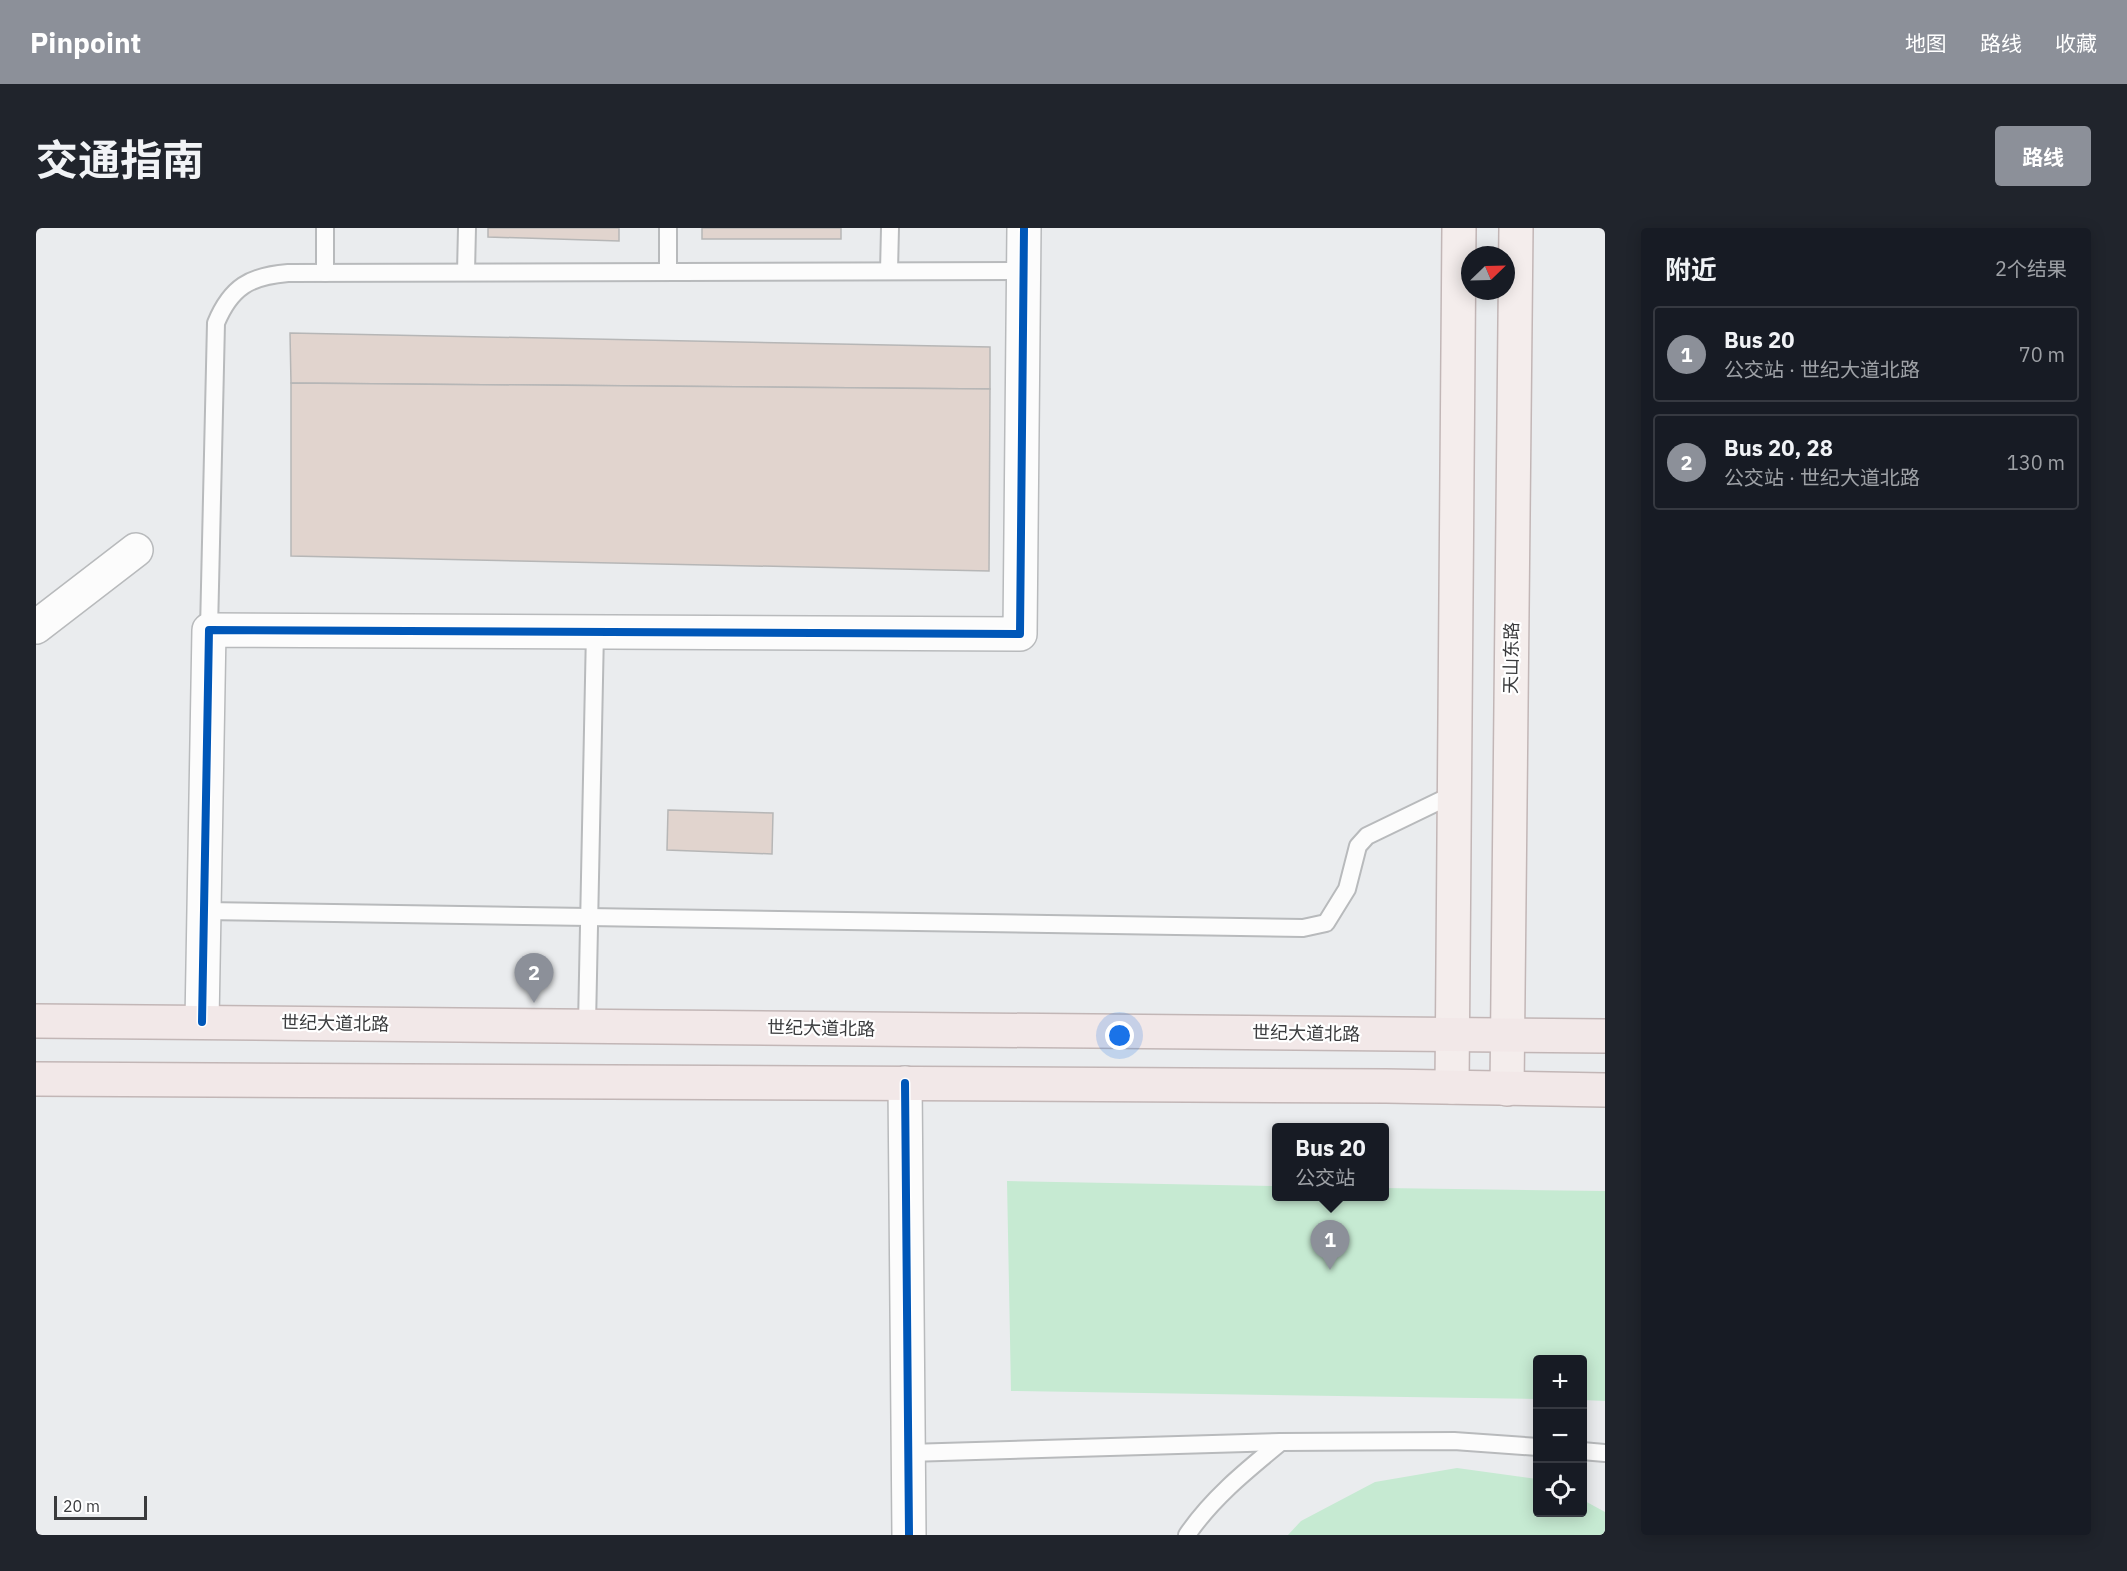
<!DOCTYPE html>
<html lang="zh">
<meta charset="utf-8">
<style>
body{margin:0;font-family:"IBM Plex Sans","Noto Sans SC",sans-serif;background:#20242c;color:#f1f3f6}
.controls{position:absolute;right:18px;bottom:18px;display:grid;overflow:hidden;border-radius:6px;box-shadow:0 3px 15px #0003}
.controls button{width:54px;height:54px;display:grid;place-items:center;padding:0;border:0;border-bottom:2px solid #363941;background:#171b24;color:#f1f3f6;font:30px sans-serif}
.compass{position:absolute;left:1425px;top:18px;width:54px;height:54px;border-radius:50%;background:#171b24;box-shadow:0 3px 15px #0003;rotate:67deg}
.scale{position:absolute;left:18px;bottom:15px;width:93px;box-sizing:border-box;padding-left:6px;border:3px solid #3a3b3d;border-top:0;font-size:16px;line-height:21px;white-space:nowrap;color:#3a3b3d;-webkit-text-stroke:4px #fff;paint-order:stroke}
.you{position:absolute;left:1084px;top:808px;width:21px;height:21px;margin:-15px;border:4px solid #fff;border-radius:50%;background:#1a73e8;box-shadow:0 0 0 9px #1a73e833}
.badge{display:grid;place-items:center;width:39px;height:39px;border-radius:50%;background:#8c9099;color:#fff;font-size:20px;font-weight:700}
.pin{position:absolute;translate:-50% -50px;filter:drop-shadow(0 2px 3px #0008)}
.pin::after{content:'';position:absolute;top:32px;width:21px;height:18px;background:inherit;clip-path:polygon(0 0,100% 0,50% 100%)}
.popup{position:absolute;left:1236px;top:895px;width:117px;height:78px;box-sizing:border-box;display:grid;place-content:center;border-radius:6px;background:#171b24;filter:drop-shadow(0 2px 4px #0005);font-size:20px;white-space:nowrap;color:#9ea1a6}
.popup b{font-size:22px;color:#f1f3f6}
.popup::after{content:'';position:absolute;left:50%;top:100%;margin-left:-12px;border:12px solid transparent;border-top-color:#171b24}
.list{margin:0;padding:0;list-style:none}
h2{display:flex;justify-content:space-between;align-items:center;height:78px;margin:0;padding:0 24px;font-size:26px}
h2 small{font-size:20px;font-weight:400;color:#9ea1a6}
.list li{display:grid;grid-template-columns:39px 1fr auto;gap:18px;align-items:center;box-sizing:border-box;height:96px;margin:0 12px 12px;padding:0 12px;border:2px solid #363941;border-radius:6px}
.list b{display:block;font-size:22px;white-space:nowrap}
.list p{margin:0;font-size:20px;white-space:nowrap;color:#9ea1a6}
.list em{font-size:20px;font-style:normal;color:#9ea1a6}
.icon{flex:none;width:33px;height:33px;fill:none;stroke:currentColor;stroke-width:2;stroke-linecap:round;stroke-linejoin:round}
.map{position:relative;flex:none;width:1569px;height:1307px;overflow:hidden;border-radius:6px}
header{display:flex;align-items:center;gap:36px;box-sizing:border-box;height:84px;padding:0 30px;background:#8c9099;color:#fff}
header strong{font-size:28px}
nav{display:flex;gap:33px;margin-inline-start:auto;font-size:21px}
.intro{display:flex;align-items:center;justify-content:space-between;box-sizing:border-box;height:144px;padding:0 36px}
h1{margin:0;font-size:42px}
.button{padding:15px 27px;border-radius:6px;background:#8c9099;color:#fff;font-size:21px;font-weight:700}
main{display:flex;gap:36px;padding:0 36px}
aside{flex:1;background:#171b24;border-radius:6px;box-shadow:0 3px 15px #0003}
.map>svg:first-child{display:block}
.green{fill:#c6ead2}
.building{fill:#e1d4ce;stroke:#b6b6b6;stroke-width:1.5}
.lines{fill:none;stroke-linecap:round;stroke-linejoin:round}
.service-casing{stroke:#b8babc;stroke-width:20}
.minor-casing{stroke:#b8babc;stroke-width:36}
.primary-casing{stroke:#c2b6b6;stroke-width:36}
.trunk-casing{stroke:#c2b6b6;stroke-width:36}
.service{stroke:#fcfcfc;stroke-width:16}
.minor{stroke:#fcfcfc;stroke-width:33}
.primary{stroke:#f4edec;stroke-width:33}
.trunk{stroke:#f2e8e8;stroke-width:33}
.cycleway-casing{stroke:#fff;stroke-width:11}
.cycleway{stroke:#0057b8;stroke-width:8}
.labels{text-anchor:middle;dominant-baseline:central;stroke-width:4.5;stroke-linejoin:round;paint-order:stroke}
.street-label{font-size:18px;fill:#3a3b3d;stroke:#fff}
</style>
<header>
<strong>Pinpoint</strong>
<nav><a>地图</a><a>路线</a><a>收藏</a></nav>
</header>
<div class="intro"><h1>交通指南</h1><a class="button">路线</a></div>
<main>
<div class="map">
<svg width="1569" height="1307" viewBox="0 0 1569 1307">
<rect width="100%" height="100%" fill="#eaecee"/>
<g class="green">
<path d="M971 953 1240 958V968H1348V960L1569 963V1173L1547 1172 1546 1132H1502L1501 1171 975 1163Z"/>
<path d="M1421 1240 1501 1251 1502 1284H1546L1547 1272 1569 1284V1307H1252L1265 1293 1339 1254Z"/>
</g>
<g class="building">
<path d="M452 0H583V13L452 9Z"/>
<rect x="666" y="0" width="139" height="11"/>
<path d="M254 105 954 119V161L255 155Z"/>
<path d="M255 155 954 161 953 343 255 328Z"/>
<path d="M632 582 737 585 736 626 631 622Z"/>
</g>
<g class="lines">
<defs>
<g id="service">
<path d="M632 0V44"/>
<path d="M853 43 854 0"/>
<path d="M430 44 431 0"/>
<path d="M289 45V0"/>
<path d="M173 402 180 95C195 59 214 48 252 45L988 43"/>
<path d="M168 683 1267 700 1290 695 1311 661 1322 618 1331 608 1420 565"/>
<path d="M551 797 559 403"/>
<path d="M1546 1223 1569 1225"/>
<path d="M872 1225 1245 1214 1418 1213 1502 1219"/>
<path d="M1151 1307C1176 1270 1211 1242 1245 1214"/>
</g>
<g id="minor">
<path d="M0 399 100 322"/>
<path d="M166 794 173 402 984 406 988 0"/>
<path d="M869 855 873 1307"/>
</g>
<g id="primary">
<path d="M1416 859 1423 0"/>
<path d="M1471 861 1480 0"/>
</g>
<g id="trunk">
<path d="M0 793 1569 808"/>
<path d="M0 851 1350 858 1569 862"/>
</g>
</defs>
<use href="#service" class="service-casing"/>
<use href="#minor" class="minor-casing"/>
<use href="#primary" class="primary-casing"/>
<use href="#trunk" class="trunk-casing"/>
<use href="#service" class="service"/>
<use href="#minor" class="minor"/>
<use href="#primary" class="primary"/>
<use href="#trunk" class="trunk"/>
<defs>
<g id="cycleway">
<path d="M166 794 173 402 984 406 988 0"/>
<path d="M869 855 873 1307"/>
</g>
</defs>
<use href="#cycleway" class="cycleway-casing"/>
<use href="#cycleway" class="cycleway"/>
</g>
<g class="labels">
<g class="street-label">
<text transform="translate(1475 430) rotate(-89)">天山东路</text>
<text transform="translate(299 795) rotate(1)">世纪大道北路</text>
<text transform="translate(785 800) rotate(1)">世纪大道北路</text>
<text transform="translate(1270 805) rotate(1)">世纪大道北路</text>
</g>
</g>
</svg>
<div class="controls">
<button>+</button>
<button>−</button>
<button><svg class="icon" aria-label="locate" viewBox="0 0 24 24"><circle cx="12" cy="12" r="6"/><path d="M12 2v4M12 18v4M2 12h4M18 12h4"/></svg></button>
</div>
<svg class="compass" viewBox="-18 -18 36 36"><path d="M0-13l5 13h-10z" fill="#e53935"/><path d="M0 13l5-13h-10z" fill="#9ea1a6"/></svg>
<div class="scale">20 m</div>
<div class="you"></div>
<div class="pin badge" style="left:1294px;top:1042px">1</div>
<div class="popup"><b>Bus 20</b>公交站</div>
<div class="pin badge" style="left:498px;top:775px">2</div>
</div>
<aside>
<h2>附近<small>2个结果</small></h2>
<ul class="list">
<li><span class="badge">1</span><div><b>Bus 20</b><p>公交站 · 世纪大道北路</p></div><em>70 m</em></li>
<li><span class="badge">2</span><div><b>Bus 20, 28</b><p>公交站 · 世纪大道北路</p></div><em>130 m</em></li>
</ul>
</aside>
</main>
